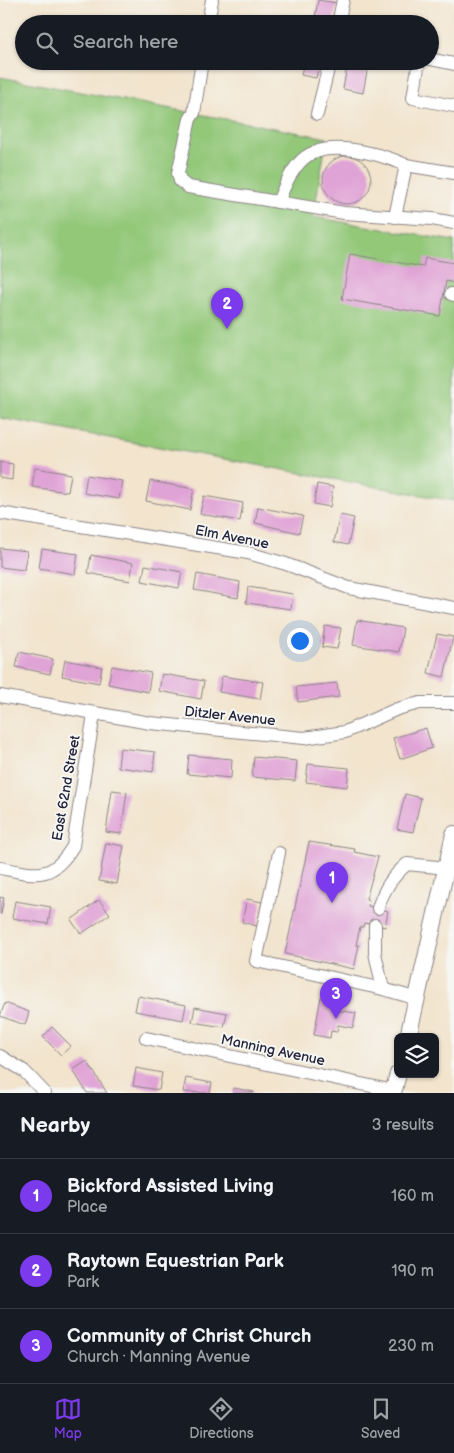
<!DOCTYPE html>
<meta charset="utf-8">
<style>
body{margin:0;font-family:"Balsamiq Sans",sans-serif;background:#20242c;color:#f1f3f6}
.controls{position:absolute;right:15px;bottom:15px;display:grid;overflow:hidden;border-radius:8px;box-shadow:0 1px 4px #0004}
.controls button{width:45px;height:45px;display:grid;place-items:center;padding:0;border:0;border-bottom:1px solid #363941;background:#171b24;color:#f1f3f6;font:25px sans-serif}
.you{position:absolute;left:299px;top:640px;width:18px;height:18px;margin:-12px;border:4px solid #fff;border-radius:50%;background:#1a73e8;box-shadow:0 0 0 8px #1a73e833}
.badge{display:grid;place-items:center;width:32px;height:32px;border-radius:50%;background:#7c3aed;color:#fff;font-size:16px;font-weight:700}
.pin{position:absolute;translate:-50% -41px;filter:drop-shadow(0 1px 2px #0008)}
.pin::after{content:'';position:absolute;top:26px;width:18px;height:15px;background:inherit;clip-path:polygon(0 0,100% 0,50% 100%)}
.list{margin:0;padding:0;list-style:none}
h2{display:flex;justify-content:space-between;align-items:center;height:65px;margin:0;padding:0 20px;font-size:21px}
h2 small{font-size:16px;font-weight:400;color:#9ea1a6}
.list li{display:grid;grid-template-columns:32px 1fr auto;gap:15px;align-items:center;box-sizing:border-box;height:75px;padding:0 20px;border-top:1px solid #363941}
.list b{display:block;font-size:19px;white-space:nowrap}
.list p{margin:0;font-size:16px;white-space:nowrap;color:#9ea1a6}
.list em{font-size:16px;font-style:normal;color:#9ea1a6}
.icon{flex:none;width:28px;height:28px;fill:none;stroke:currentColor;stroke-width:2;stroke-linecap:round;stroke-linejoin:round}
.map{position:relative;flex:none;width:454px;height:1093px;overflow:hidden}
.search{position:absolute;background:#171b24;box-shadow:0 1px 4px #0004;left:15px;right:15px;top:15px;height:55px;display:flex;align-items:center;gap:12px;box-sizing:border-box;padding:0 18px;border-radius:28px;color:#9ea1a6;font-size:19px}
.sheet{height:290px;background:#171b24}
nav{display:flex;justify-content:space-around;align-items:center;box-sizing:border-box;height:70px;border-top:1px solid #363941;background:#171b24;font-size:14px;color:#9ea1a6}
nav a{display:grid;justify-items:center;gap:2px}
nav .on{color:#7c3aed}
.map>svg:first-child{display:block}
.green{fill:#93c879;stroke:#5a755a}
.building{fill:#e0a3d6}
.lines{fill:none;stroke-linecap:round;stroke-linejoin:round}
.minor-casing{stroke:#8a8384;stroke-width:14}
.major-casing{stroke:#8a8384;stroke-width:18}
.minor{stroke:#fff;stroke-width:12}
.major{stroke:#fff;stroke-width:16}
.labels{text-anchor:middle;dominant-baseline:central;stroke-width:4;stroke-linejoin:round;paint-order:stroke}
.street-label{font-size:14px;fill:#22223b;stroke:#f6f6f2}
</style>
<div class="map">
<svg width="454" height="1093" viewBox="0 0 454 1093">
<rect width="100%" height="100%" fill="#f6f6f2"/>
<filter id="ink" filterUnits="userSpaceOnUse"><feTurbulence type="fractalNoise" baseFrequency=".02" numOctaves="2"/><feDisplacementMap in="SourceGraphic" scale="10" xChannelSelector="R" yChannelSelector="G"/><feConvolveMatrix kernelMatrix="1 2 1 2 8 2 1 2 1" color-interpolation-filters="sRGB"/></filter>
<filter id="wash" filterUnits="userSpaceOnUse"><feTurbulence type="fractalNoise" baseFrequency=".0096" numOctaves="4" result="noise"/><feDisplacementMap in="SourceGraphic" scale="20" xChannelSelector="R" yChannelSelector="G"/><feGaussianBlur stdDeviation="1.12" result="paint"/><feColorMatrix in="noise" values="0 0 0 0 0 0 0 0 0 0 0 0 0 0 0 0 0 1.4 0 .05"/><feComposite in="paint" operator="in"/></filter>
<g filter="url(#wash)">
<rect width="100%" height="100%" fill="#f2e4cd"/>
<path class="green" d="M0 77 327 138 313 217 454 241V501L0 418Z"/>
<g id="blocks">
<g class="building">
<path d="M318 0 337 3 333 23 314 24Z"/>
<path d="M304 61H320L316 78 301 75Z"/>
<path d="M348 61H369L363 93 343 89Z"/>
<circle cx="347" cy="180" r="24"/>
<path d="M350 254 423 267 425 258 454 263V283L446 281 440 316 342 299Z"/>
<path d="M0 462 13 464 12 480 0 478Z"/>
<path d="M35 468 71 474 68 492 32 487Z"/>
<path d="M87 475 122 481 119 499 84 493Z"/>
<path d="M150 481 194 489 190 510 146 501Z"/>
<path d="M317 484 333 487 330 507 314 504Z"/>
<path d="M204 496 243 503 240 521 200 514Z"/>
<path d="M258 507 303 516 299 533 255 523Z"/>
<path d="M340 515 354 518 348 545 334 542Z"/>
<path d="M0 548 27 551 24 570 0 567Z"/>
<path d="M42 549 78 554 75 574 39 568Z"/>
<path d="M91 555 133 563 130 581 88 573Z"/>
<path d="M145 565 182 572 179 588 142 581Z"/>
<path d="M197 574 240 582 238 598 194 590Z"/>
<path d="M248 587 293 594 291 609 246 603Z"/>
<path d="M357 620 403 628 399 652 353 645Z"/>
<path d="M325 626 341 628 337 649 322 647Z"/>
<path d="M437 634 453 637 444 677 428 673Z"/>
<path d="M19 652 53 659 50 674 16 667Z"/>
<path d="M65 660 102 667 99 683 62 676Z"/>
<path d="M112 666 151 673 148 692 108 684Z"/>
<path d="M162 674 204 681 201 699 159 691Z"/>
<path d="M222 676 263 682 260 699 219 692Z"/>
<path d="M337 683 339 697 298 702 296 687Z"/>
<path d="M426 728 432 748 400 759 393 738Z"/>
<path d="M120 748 155 752 153 772 118 767Z"/>
<path d="M189 755 232 759 231 778 187 774Z"/>
<path d="M254 757 297 761 295 781 252 777Z"/>
<path d="M308 764 349 768 347 787 306 782Z"/>
<path d="M112 790 127 792 121 834 106 832Z"/>
<path d="M405 794 421 798 413 832 397 829Z"/>
<path d="M309 842 355 849 354 852 378 857 366 899 369 900 368 906 388 911 385 927 364 923 363 927H360L356 945H359L354 969 285 954Z"/>
<path d="M106 843 124 846 117 884 99 881Z"/>
<path d="M0 897 4 898 1 914H0Z"/>
<path d="M247 899 262 902 257 926 242 922Z"/>
<path d="M99 900 110 914 81 934 71 920Z"/>
<path d="M15 901 51 907 48 924 12 918Z"/>
<path d="M138 996 186 1005 183 1020 135 1011Z"/>
<path d="M321 997 337 1000 335 1010 356 1013 353 1028 338 1025 337 1032 331 1031 330 1038 314 1035Z"/>
<path d="M5 1003 29 1012 25 1025 0 1016Z"/>
<path d="M195 1007 227 1013 224 1027 192 1022Z"/>
<path d="M52 1027 71 1046 61 1055 43 1037Z"/>
<path d="M87 1061 107 1093H87L73 1070Z"/>
<path d="M136 1068 162 1073 159 1090 133 1086Z"/>
<path d="M186 1078 212 1083 210 1093 183 1092Z"/>
<path d="M234 1088 254 1092V1093H233Z"/>
</g>
</g>
</g>
<g filter="url(#ink)">
<use href="#blocks" fill-opacity="0" stroke="#8a8384" stroke-width="1"/>
<g class="lines">
<defs>
<g id="minor">
<path d="M208 24 212 0"/>
<path d="M338 24 343 0"/>
<path d="M430 59 454 64"/>
<path d="M202 61 194 113 190 119 178 173 180 181 188 187 344 213 432 219 454 223"/>
<path d="M419 61 413 98 454 106"/>
<path d="M317 114 330 61"/>
<path d="M278 202C284 187 291 170 303 159 326 138 381 154 406 165"/>
<path d="M395 217 406 165 454 173"/>
<path d="M451 294 454 295"/>
<path d="M0 513 248 553 286 564 349 588 454 608"/>
<path d="M0 696 150 723 304 738 345 732 397 709 420 703H454"/>
<path d="M279 853 256 961 383 989"/>
<path d="M0 868C36 875 52 881 73 846L94 714"/>
<path d="M378 908C384 889 392 877 407 864L447 868"/>
<path d="M375 925V953L383 989 418 999"/>
<path d="M146 1038 394 1091"/>
<path d="M0 1056 24 1071 45 1093"/>
</g>
<g id="major">
<path d="M408 1037 454 834"/>
<path d="M393 1093 398 1074"/>
</g>
</defs>
<use href="#minor" class="minor-casing"/>
<use href="#major" class="major-casing"/>
<use href="#minor" class="minor"/>
<use href="#major" class="major"/>
</g>
</g>
<g class="labels">
<g class="street-label">
<text transform="translate(232 537) rotate(11)">Elm Avenue</text>
<text transform="translate(230 716) rotate(6)">Ditzler Avenue</text>
<text transform="translate(66 788) rotate(-80)">East 62nd Street</text>
<text transform="translate(273 1050) rotate(12)">Manning Avenue</text>
</g>
</g>
</svg>
<div class="controls">
<button><svg class="icon" aria-label="layers" viewBox="0 0 24 24"><path d="M12 4l9 5-9 5-9-5zM3 14l9 5 9-5"/></svg></button>
</div>
<div class="you"></div>
<div class="pin badge" style="left:332px;top:903px">1</div>
<div class="pin badge" style="left:227px;top:329px">2</div>
<div class="pin badge" style="left:336px;top:1019px">3</div>
<div class="search"><svg class="icon" aria-label="search" viewBox="0 0 24 24"><circle cx="10" cy="10" r="6"/><path d="M15 15l6 6"/></svg>Search here</div>
</div>
<section class="sheet">
<h2>Nearby<small>3 results</small></h2>
<ul class="list">
<li><span class="badge">1</span><div><b>Bickford Assisted Living</b><p>Place</p></div><em>160 m</em></li>
<li><span class="badge">2</span><div><b>Raytown Equestrian Park</b><p>Park</p></div><em>190 m</em></li>
<li><span class="badge">3</span><div><b>Community of Christ Church</b><p>Church · Manning Avenue</p></div><em>230 m</em></li>
</ul>
</section>
<nav>
<a class="on"><svg class="icon" aria-label="map" viewBox="0 0 24 24"><path d="M3 6l6-2 6 2 6-2v14l-6 2-6-2-6 2zM9 4v14M15 6v14"/></svg>Map</a>
<a><svg class="icon" aria-label="directions" viewBox="0 0 24 24"><path d="M12 3l9 9-9 9-9-9zM9 14v-3h6M13 9l2 2-2 2"/></svg>Directions</a>
<a><svg class="icon" aria-label="saved" viewBox="0 0 24 24"><path d="M7 4h10v16l-5-4-5 4z"/></svg>Saved</a>
</nav>
